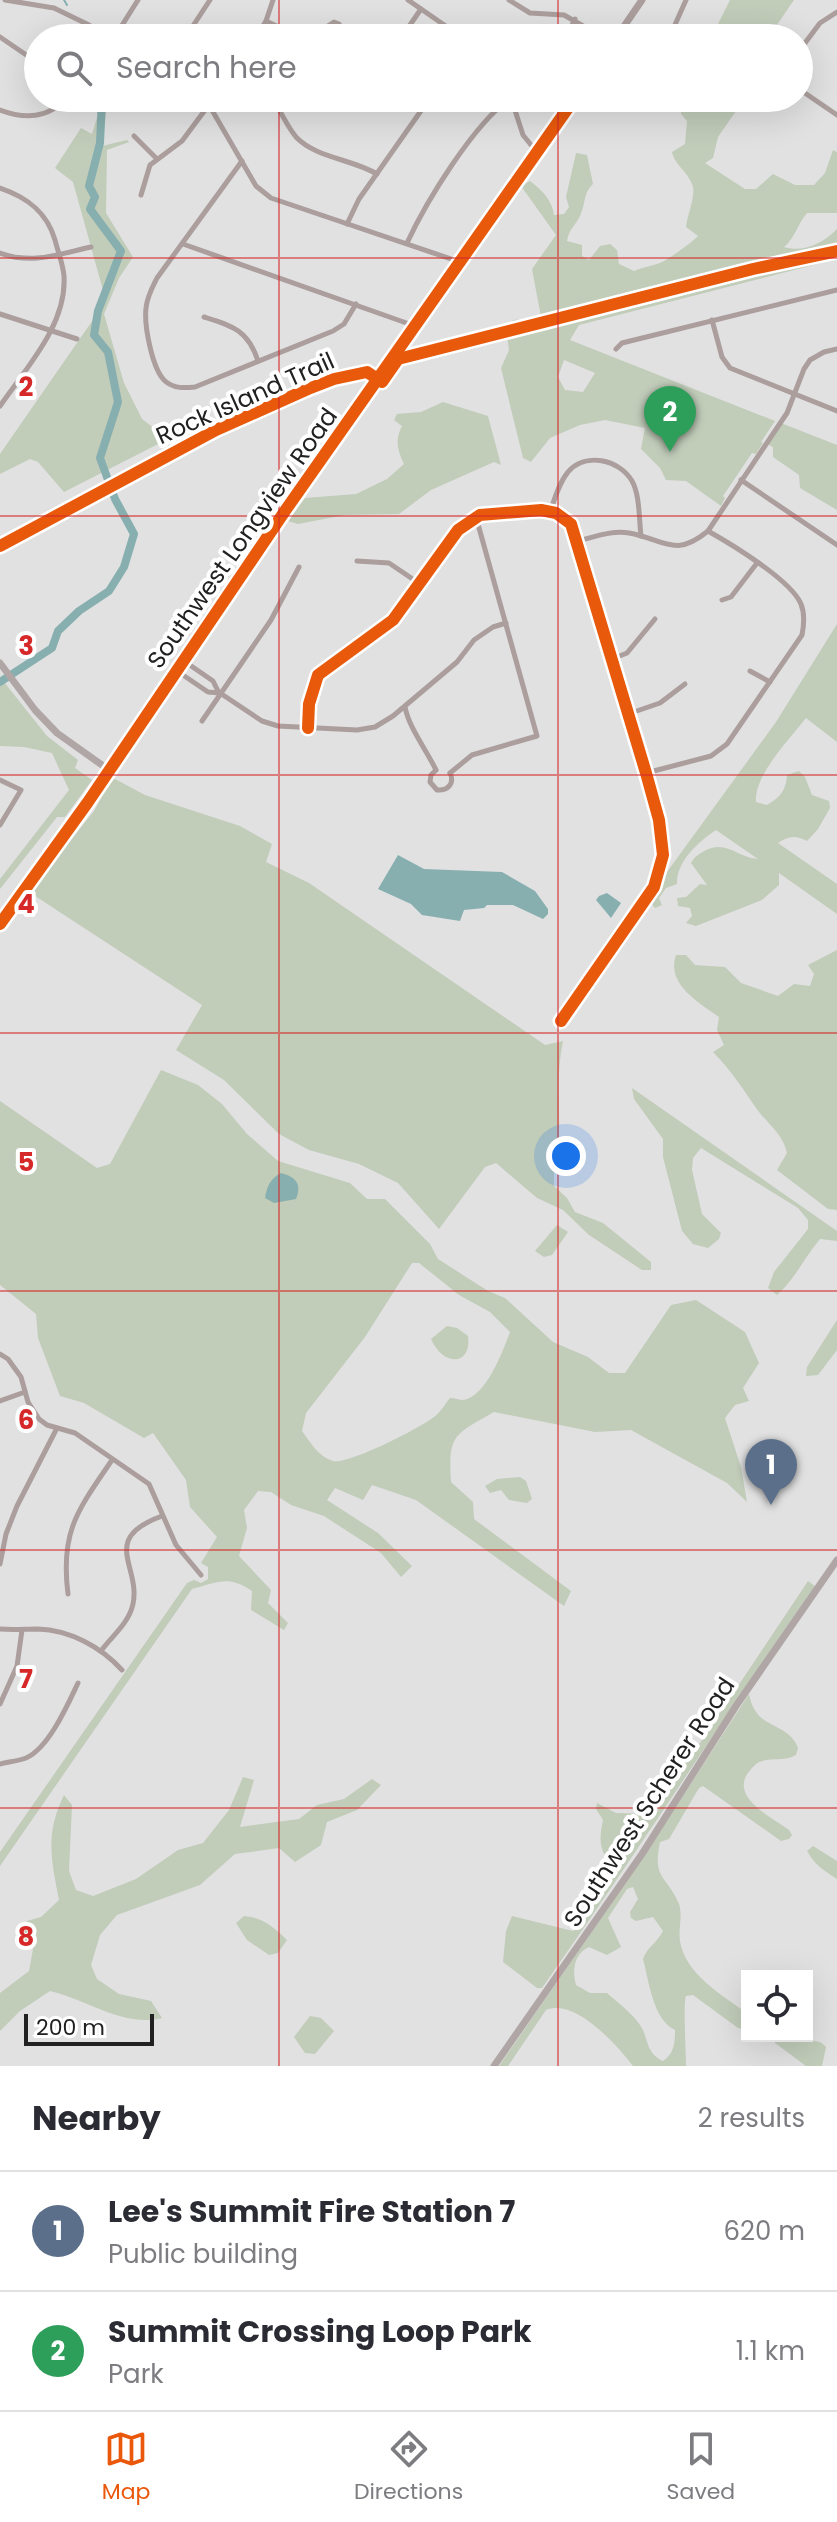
<!DOCTYPE html>
<style>
body{margin:0;font-family:Poppins,sans-serif;background:#f7f7f7;color:#2b2b33}
.controls{position:absolute;right:24px;bottom:24px;display:grid;overflow:hidden;border-radius:0px;box-shadow:0 8px 32px #0002}
.controls button{width:72px;height:72px;display:grid;place-items:center;padding:0;border:0;border-bottom:2px solid #e1e1e2;background:#fff;color:#2b2b33;font:40px sans-serif}
.scale{position:absolute;left:24px;bottom:20px;width:130px;box-sizing:border-box;padding-left:8px;border:4px solid #212122;border-top:0;font-size:22px;line-height:28px;white-space:nowrap;color:#212122;-webkit-text-stroke:6px #fff;paint-order:stroke}
.you{position:absolute;left:566px;top:1156px;width:28px;height:28px;margin:-20px;border:6px solid #fff;border-radius:50%;background:#1a73e8;box-shadow:0 0 0 12px #1a73e833}
.badge{display:grid;place-items:center;width:52px;height:52px;border-radius:50%;background:#ea580c;color:#fff;font-size:26px;font-weight:700}
.pin{position:absolute;translate:-50% -66px;filter:drop-shadow(0 2px 4px #0008)}
.pin::after{content:'';position:absolute;top:42px;width:28px;height:24px;background:inherit;clip-path:polygon(0 0,100% 0,50% 100%)}
.list{margin:0;padding:0;list-style:none}
h2{display:flex;justify-content:space-between;align-items:center;height:104px;margin:0;padding:0 32px;font-size:34px}
h2 small{font-size:26px;font-weight:400;color:#7c7c81}
.list li{display:grid;grid-template-columns:52px 1fr auto;gap:24px;align-items:center;box-sizing:border-box;height:120px;padding:0 32px;border-top:2px solid #e1e1e2}
.list b{display:block;font-size:30px;white-space:nowrap}
.list p{margin:0;font-size:26px;white-space:nowrap;color:#7c7c81}
.list em{font-size:26px;font-style:normal;color:#7c7c81}
.icon{flex:none;width:44px;height:44px;fill:none;stroke:currentColor;stroke-width:2;stroke-linecap:round;stroke-linejoin:round}
.map{position:relative;flex:none;width:837px;height:2066px;overflow:hidden}
.search{position:absolute;background:#fff;box-shadow:0 8px 32px #0002;left:24px;right:24px;top:24px;height:88px;display:flex;align-items:center;gap:20px;box-sizing:border-box;padding:0 28px;border-radius:44px;color:#7c7c81;font-size:30px}
.sheet{height:344px;background:#fff}
nav{display:flex;justify-content:space-around;align-items:center;box-sizing:border-box;height:112px;border-top:2px solid #e1e1e2;background:#fff;font-size:22px;color:#7c7c81}
nav a{display:grid;justify-items:center;gap:4px}
nav .on{color:#ea580c}
.map>svg:first-child{display:block}
.green{fill:#c1ccb9;fill-rule:evenodd}
.water{fill:#88afaf}
.lines{fill:none;stroke-linecap:round;stroke-linejoin:round}
.stream{stroke:#88afaf;stroke-width:2}
.river{stroke:#88afaf;stroke-width:8}
.minor{stroke:#ab9e9d;stroke-width:5}
.tertiary{stroke:#ab9e9d;stroke-width:7}
.secondary{stroke:#b1a6a6;stroke-width:7}
.cycleway-casing{stroke:#fff;stroke-width:17}
.cycleway{stroke:#e8590c;stroke-width:12}
.grid{fill:none;stroke:#d62828;stroke-width:2;stroke-opacity:0.55}
.labels{text-anchor:middle;dominant-baseline:central;stroke-width:8;stroke-linejoin:round;paint-order:stroke}
.street-label{font-size:24px;fill:#212122;stroke:#fff}
.grid-label{font-size:26px;text-anchor:middle;font-weight:bold;fill:#d62828;stroke:#fff;stroke-width:8;stroke-linejoin:round;paint-order:stroke}
</style>
<div class="map">
<svg width="837" height="2066" viewBox="0 0 837 2066">
<rect width="100%" height="100%" fill="#e1e1e2"/>
<g class="green">
<path d="M730 0H794L768 38H711Z"/>
<path d="M103 98H108L102 146 127 140 129 142 107 150 106 213 133 257 119 278 104 314 124 383 142 419 168 439 64 492 38 462 30 459 0 474V454L106 301 73 182 55 168 81 128 92 134Z"/>
<path d="M694 98H745L718 137 713 158 705 163 745 189H756L773 174 795 185H814L825 173 833 150 837 152V213H807C797 225 795 238 784 247 803 253 824 243 837 229V259L579 325 570 340 775 421 761 442 763 443 756 454 752 453 723 496 725 498 721 506 686 481 666 480 660 468 641 449 645 428 605 420 580 425 550 438 531 462 523 458 501 368 509 350 507 336 513 320 541 317 532 269 556 235 521 186 530 181C542 190 552 200 554 215L564 214 569 207 566 197 576 153 587 155 593 184C583 193 586 203 580 216 575 226 569 229 567 241L582 245V256L589 260 600 246 610 244 617 250 619 264 634 271C643 267 652 266 660 263 666 261 694 241 698 236L686 227C687 216 695 198 693 187 689 172 675 166 672 152L685 144 687 121 681 114V108L691 106ZM564 360 595 373 583 392 565 390 558 377Z"/>
<path d="M443 402 488 416 501 465 494 462 431 490 399 514 345 515 298 524 288 521 305 498 356 494 387 479 404 464C397 450 395 439 402 426L394 420 397 414 421 412Z"/>
<path d="M781 423 837 445V510L800 488 799 475 773 457V447L767 444Z"/>
<path d="M837 624V742L806 718C789 740 754 775 756 802L767 805C780 797 786 791 787 775L799 771 805 777 812 795 829 801 830 808 818 829 807 841C795 835 789 836 778 843L837 884V914L779 873V885L762 900 696 926 686 923 692 916 690 908 678 906 677 898 686 897 700 884 707 885 691 863C695 856 699 854 706 850 727 840 738 858 758 859L716 830C698 842 676 862 677 884L666 888 659 898 662 905 655 908 650 902 651 894 776 722Z"/>
<path d="M0 677 47 736 78 760 75 768 92 780 65 817H57L0 889V879L69 790 52 753 24 747 0 746Z"/>
<path d="M115 779 145 795 240 826 272 844 266 862 309 883 545 1045 563 1041C556 1073 560 1103 559 1136 559 1153 553 1169 554 1186L567 1198 575 1212 603 1223 651 1262V1270H642L589 1235 563 1210 537 1198 496 1163 485 1167 439 1229 398 1183 359 1164 309 1150 279 1134 224 1080 176 1050 202 1005 29 892 94 811 110 781Z"/>
<path d="M837 950V1210L828 1209 777 1170 787 1153C783 1135 771 1127 759 1112 744 1091 732 1071 713 1052L724 1045 717 1030 719 1017C698 1002 666 984 676 955H686L695 965 725 967 741 983 778 996 794 984 810 986 814 974 808 965Z"/>
<path d="M161 1070 198 1085 222 1104 247 1134 278 1161 350 1183 367 1199H385L430 1244 438 1259 488 1291 505 1298 553 1342 588 1357 609 1373H625L671 1305 696 1300 745 1332 759 1363 743 1388 749 1401 735 1405 725 1418 741 1467 747 1502 727 1483 631 1430 595 1432 494 1412C454 1435 448 1434 451 1482L473 1502 474 1519 571 1591 564 1606 416 1500 372 1485 363 1500 335 1488 327 1500 378 1533 412 1566 401 1577 381 1553 324 1516 291 1505 271 1492 258 1491 244 1510 247 1528 239 1556 271 1590 268 1603 288 1623 284 1630 251 1610 252 1591C229 1575 218 1582 192 1589L0 1866V1852L187 1583 194 1580 201 1583 208 1579V1567L201 1563 217 1537 190 1507 186 1480 153 1433 144 1438 84 1403 60 1396 38 1338 36 1314 0 1285V1101L97 1168 110 1164ZM412 1263H419L459 1295 490 1312 510 1332C503 1351 486 1397 463 1400 459 1400 455 1398 450 1398 445 1404 441 1412 434 1417 420 1428 348 1465 333 1461 319 1457 310 1442 302 1431L306 1413 365 1337Z"/>
<path d="M632 1088 837 1231V1241L820 1239C804 1258 795 1279 777 1295L768 1288 774 1272 808 1229V1220L798 1208 701 1148 693 1158 692 1170 702 1214 721 1233 719 1239 708 1248 693 1244 682 1231 663 1157V1139L634 1099Z"/>
<path d="M557 1225 568 1232 552 1255 544 1257 535 1251Z"/>
<path d="M837 1320V1350L818 1375 806 1376 807 1367Z"/>
<path d="M447 1326 457 1328 468 1336C472 1366 443 1367 431 1339Z"/>
<path d="M520 1477 526 1481 532 1499 527 1503 509 1500 501 1490 490 1493 485 1486 497 1479Z"/>
<path d="M808 1581 815 1586C722 1719 635 1856 542 1988H537L503 1962 506 1931 512 1916 573 1931 616 1870C600 1852 598 1844 603 1820L596 1809 597 1803 616 1813 655 1814 681 1772 672 1763 677 1753 700 1743Z"/>
<path d="M749 1694C756 1732 787 1720 798 1748L796 1755C784 1762 771 1757 759 1762 754 1765 749 1771 746 1776 734 1800 773 1818 789 1830L792 1835 789 1839 781 1841 703 1786 699 1788 669 1839 660 1842C652 1880 667 1875 679 1904 683 1916 678 1929 680 1941 685 1974 723 1996 747 2013V2030L738 2028 693 1995 686 1996C683 2004 686 2053 686 2066H633C617 2045 575 1998 546 2010L508 2066H499L640 1862ZM633 1887 638 1899 630 1912 631 1918 636 1921 653 1917 663 1931C658 1942 647 1947 643 1959 649 1981 653 2020 675 2030 675 2043 674 2054 663 2061 645 2053 649 2038 640 2025 632 2013 618 2003 607 1993H590L576 1985C572 1970 574 1954 589 1947L607 1955 621 1947 608 1918 627 1889Z"/>
<path d="M243 1777 254 1780 240 1827 299 1819 317 1805 344 1799 372 1779 381 1785 357 1810 327 1822 321 1845 295 1862 279 1848 235 1854 200 1885 117 1915 100 1935 91 1965 97 1979 119 1994 151 2001 162 2018C124 2028 86 1999 50 1991L20 2011 0 2031V1993L29 1971 33 1949 21 1941 27 1921 41 1917 59 1900C51 1859 45 1834 64 1795L72 1805 69 1871 76 1890 93 1896 136 1879 178 1850 203 1843 229 1810Z"/>
<path d="M813 1846 837 1861V1879C824 1871 814 1864 807 1851Z"/>
<path d="M244 1916C264 1918 273 1927 287 1940L278 1953 269 1955 247 1940 236 1923Z"/>
<path d="M310 2016 321 2018 334 2031 315 2054 305 2053 294 2037Z"/>
<path d="M778 2036H785L794 2042C806 2042 818 2037 826 2047L822 2066H806L775 2043V2037Z"/>
</g>
<g class="water">
<path d="M398 855 424 869 502 872 535 891 548 909V914L543 919 513 905H487L484 908 464 910 460 921 422 915 411 904 378 889Z"/>
<path d="M607 893 621 903 611 918 596 900 599 896Z"/>
<path d="M281 1173C296 1177 302 1184 296 1199L274 1203 265 1198C267 1186 270 1179 281 1173Z"/>
</g>
<g class="lines">
<path class="stream" d="M64 0 67 5"/>
<g class="river">
<path d="M77 28 80 38"/>
<path d="M0 682 52 648 58 631 79 611 109 591 124 567 134 534 115 499 100 458 118 402 108 352 94 335 98 311 121 251 90 209 95 197 89 186 100 143 102 98"/>
</g>
<g class="minor">
<path d="M5 0 54 8 89 25 108 38"/>
<path d="M408 0 463 38"/>
<path d="M509 0 530 13 564 15 604 38"/>
<path d="M266 21 302 38"/>
<path d="M670 36 686 0"/>
<path d="M0 37 38 63"/>
<path d="M114 38 138 0"/>
<path d="M185 38 210 0"/>
<path d="M255 38 266 21 273 0"/>
<path d="M309 38 334 22 339 24"/>
<path d="M401 38 421 9"/>
<path d="M566 38 575 19"/>
<path d="M799 51 820 23 837 12"/>
<path d="M799 89 837 115"/>
<path d="M198 98 209 105 256 186 271 198 460 262"/>
<path d="M273 98C280 111 287 126 296 137 316 158 352 159 377 174"/>
<path d="M511 98 523 135 536 151"/>
<path d="M0 110C24 119 49 119 65 98"/>
<path d="M134 136 156 158"/>
<path d="M242 161 157 278C152 288 147 297 146 308 144 325 152 369 165 381 174 389 185 388 195 387L333 331 344 324 356 304"/>
<path d="M0 188C27 197 47 212 55 240 58 252 63 264 64 276 67 325 26 368 0 406"/>
<path d="M141 195 150 165 182 141 214 98"/>
<path d="M347 224 359 199 430 98"/>
<path d="M407 243C426 202 474 123 511 98"/>
<path d="M183 244 415 326"/>
<path d="M0 253C33 265 58 254 91 247"/>
<path d="M0 314 77 339"/>
<path d="M204 317C233 326 248 330 258 361"/>
<path d="M712 320 722 357 730 368 837 411"/>
<path d="M616 349 622 343 837 290"/>
<path d="M741 480 837 545"/>
<path d="M550 512C555 498 559 483 568 472 585 452 619 459 632 481 640 495 639 520 641 536"/>
<path d="M578 541C594 537 612 530 629 533 664 539 674 559 708 531L787 413 804 369 810 360 824 352 837 349"/>
<path d="M357 561 389 563 420 584"/>
<path d="M722 600 731 597 757 563"/>
<path d="M612 659 627 653 655 619"/>
<path d="M184 661 213 681 219 693"/>
<path d="M177 671 208 692 220 693 262 721 278 726 357 730 375 727 393 716 457 662 474 640 493 627 506 623"/>
<path d="M750 671 770 682"/>
<path d="M405 707C409 728 426 749 436 770"/>
<path d="M628 714 660 703 685 684"/>
<path d="M202 721 271 620 299 567"/>
<path d="M308 728 309 704 318 675 393 620 458 530 480 515 541 510 556 513 571 524 646 773 659 820 663 855 654 887 561 1021"/>
<path d="M436 770 431 775 430 782 437 790C448 791 455 783 450 773"/>
<path d="M450 773 472 755 537 736 476 517"/>
<path d="M646 773 711 756 727 744 802 635C804 625 805 614 801 604 791 580 731 544 708 531"/>
<path d="M0 780 21 790 0 825"/>
<path d="M0 1354 8 1359 21 1377 28 1402 39 1419 47 1425 75 1433 149 1484 176 1545 201 1575"/>
<path d="M0 1401 25 1392"/>
<path d="M0 1564 6 1534 17 1506 57 1428"/>
<path d="M68 1594C60 1531 78 1510 112 1460"/>
<path d="M0 1629C13 1630 25 1629 38 1629 70 1630 101 1647 122 1670"/>
<path d="M101 1651C112 1636 129 1623 133 1604 141 1566 99 1539 162 1516"/>
<path d="M0 1704 17 1666 22 1630"/>
<path d="M0 1764C8 1762 18 1761 26 1758 49 1748 68 1704 78 1683"/>
</g>
<g class="tertiary">
<path d="M616 38 642 0"/>
<path d="M0 924 88 802 287 508 575 98"/>
</g>
<g class="secondary">
<path d="M0 663 35 710 57 733 109 770"/>
<path d="M494 2066 642 1854 736 1706 837 1560"/>
</g>
<defs>
<g id="cycleway">
<path d="M0 546 216 430 308 389 334 379 367 372 382 382 398 359 753 269 837 251"/>
<path d="M308 728 309 704 318 675 393 620 458 530 480 515 541 510 556 513 571 524 646 773 659 820 663 855 654 887 561 1021"/>
<path d="M0 924 88 802 287 508 575 98"/>
</g>
</defs>
<use href="#cycleway" class="cycleway-casing"/>
<use href="#cycleway" class="cycleway"/>
</g>
<path class="grid" d="M279 0V38M558 0V38M279 98V2066M558 98V2066M0 258H837M0 516H837M0 775H837M0 1033H837M0 1291H837M0 1550H837M0 1808H837"/>
<g class="labels">
<g class="street-label">
<text transform="translate(245 398) rotate(-24)">Rock Island Trail</text>
<text transform="translate(242 538) rotate(-55)">Southwest Longview Road</text>
<text transform="translate(649 1802) rotate(-57)">Southwest Scherer Road</text>
</g>
</g>
<g class="grid-label">
<text x="26" y="396">2</text>
<text x="26" y="655">3</text>
<text x="26" y="913">4</text>
<text x="26" y="1171">5</text>
<text x="26" y="1429">6</text>
<text x="26" y="1688">7</text>
<text x="26" y="1946">8</text>
</g>
</svg>
<div class="controls">
<button><svg class="icon" aria-label="locate" viewBox="0 0 24 24"><circle cx="12" cy="12" r="6"/><path d="M12 2v4M12 18v4M2 12h4M18 12h4"/></svg></button>
</div>
<div class="scale">200 m</div>
<div class="you"></div>
<div class="pin badge" style="left:771px;top:1505px;background:#5c6f8a">1</div>
<div class="pin badge" style="left:670px;top:452px;background:#2e9e5b">2</div>
<div class="search"><svg class="icon" aria-label="search" viewBox="0 0 24 24"><circle cx="10" cy="10" r="6"/><path d="M15 15l6 6"/></svg>Search here</div>
</div>
<section class="sheet">
<h2>Nearby<small>2 results</small></h2>
<ul class="list">
<li><span class="badge" style="background:#5c6f8a">1</span><div><b>Lee's Summit Fire Station 7</b><p>Public building</p></div><em>620 m</em></li>
<li><span class="badge" style="background:#2e9e5b">2</span><div><b>Summit Crossing Loop Park</b><p>Park</p></div><em>1.1 km</em></li>
</ul>
</section>
<nav>
<a class="on"><svg class="icon" aria-label="map" viewBox="0 0 24 24"><path d="M3 6l6-2 6 2 6-2v14l-6 2-6-2-6 2zM9 4v14M15 6v14"/></svg>Map</a>
<a><svg class="icon" aria-label="directions" viewBox="0 0 24 24"><path d="M12 3l9 9-9 9-9-9zM9 14v-3h6M13 9l2 2-2 2"/></svg>Directions</a>
<a><svg class="icon" aria-label="saved" viewBox="0 0 24 24"><path d="M7 4h10v16l-5-4-5 4z"/></svg>Saved</a>
</nav>
